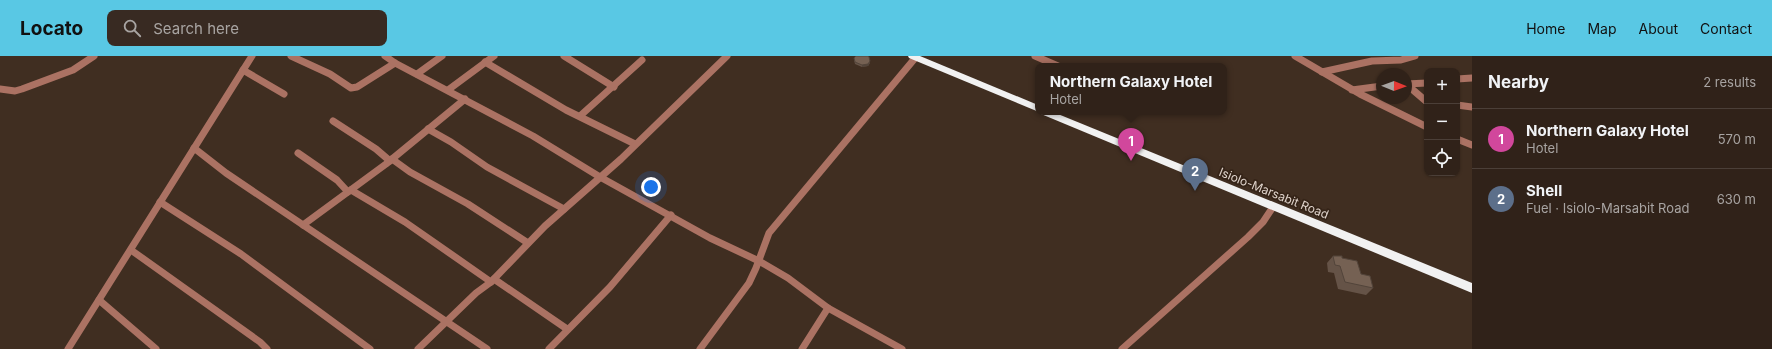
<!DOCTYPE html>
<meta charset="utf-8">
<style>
body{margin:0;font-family:Inter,sans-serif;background:#382a22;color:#f1f3f6}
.controls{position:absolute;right:12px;top:12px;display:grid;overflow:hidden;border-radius:8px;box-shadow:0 1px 3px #0004}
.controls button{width:36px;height:36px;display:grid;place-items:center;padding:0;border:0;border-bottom:1px solid #4b3f38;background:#302219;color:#f1f3f6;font:20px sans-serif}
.compass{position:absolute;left:1376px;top:12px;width:36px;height:36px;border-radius:50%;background:#302219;box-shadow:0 1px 3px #0004;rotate:91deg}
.you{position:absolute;left:651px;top:131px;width:14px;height:14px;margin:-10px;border:3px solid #fff;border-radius:50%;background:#1a73e8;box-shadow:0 0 0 6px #1a73e833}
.badge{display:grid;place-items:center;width:26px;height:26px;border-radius:50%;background:#59c8e4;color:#fff;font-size:13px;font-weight:700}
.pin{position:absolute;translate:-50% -33px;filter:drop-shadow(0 1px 2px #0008)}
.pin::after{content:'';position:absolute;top:21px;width:14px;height:12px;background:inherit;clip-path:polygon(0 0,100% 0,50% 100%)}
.popup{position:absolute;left:1035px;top:7px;width:192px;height:52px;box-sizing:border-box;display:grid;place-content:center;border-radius:8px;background:#302219;filter:drop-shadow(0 1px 3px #0005);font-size:13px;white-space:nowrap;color:#a8a4a2}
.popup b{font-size:15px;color:#f1f3f6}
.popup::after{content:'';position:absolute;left:50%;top:100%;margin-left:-8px;border:8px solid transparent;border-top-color:#302219}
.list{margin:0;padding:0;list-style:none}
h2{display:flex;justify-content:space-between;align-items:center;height:52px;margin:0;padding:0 16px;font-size:17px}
h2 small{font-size:13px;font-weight:400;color:#a8a4a2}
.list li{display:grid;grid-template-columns:26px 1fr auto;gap:12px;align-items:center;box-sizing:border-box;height:60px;padding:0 16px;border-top:1px solid #4b3f38}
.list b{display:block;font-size:15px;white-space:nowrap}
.list p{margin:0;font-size:13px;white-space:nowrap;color:#a8a4a2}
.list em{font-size:13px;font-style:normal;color:#a8a4a2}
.icon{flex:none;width:22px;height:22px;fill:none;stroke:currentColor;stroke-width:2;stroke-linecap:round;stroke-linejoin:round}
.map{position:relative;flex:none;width:1472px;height:293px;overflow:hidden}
header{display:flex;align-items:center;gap:24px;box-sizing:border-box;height:56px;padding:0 20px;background:#59c8e4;color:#111}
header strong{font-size:19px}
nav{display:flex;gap:22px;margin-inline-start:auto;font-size:14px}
.search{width:280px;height:36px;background:#382a22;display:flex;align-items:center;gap:10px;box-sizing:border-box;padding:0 14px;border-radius:8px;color:#a8a4a2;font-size:15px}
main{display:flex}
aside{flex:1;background:#302219}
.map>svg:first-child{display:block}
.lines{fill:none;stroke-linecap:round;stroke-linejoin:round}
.minor{stroke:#ab7263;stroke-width:7}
.highway{fill:#f1f1f1;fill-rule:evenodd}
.wall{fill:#655347}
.shaded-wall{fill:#52443a}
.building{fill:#756153;stroke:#52443a}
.labels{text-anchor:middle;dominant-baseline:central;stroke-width:3.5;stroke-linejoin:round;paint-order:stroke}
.street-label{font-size:12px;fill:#dfd3cb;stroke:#352418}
</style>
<header>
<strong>Locato</strong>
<div class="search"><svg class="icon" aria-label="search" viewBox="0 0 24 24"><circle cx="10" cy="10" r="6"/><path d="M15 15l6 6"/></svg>Search here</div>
<nav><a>Home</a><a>Map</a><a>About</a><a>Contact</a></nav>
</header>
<main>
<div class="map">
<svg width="1472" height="293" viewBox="0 0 1472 293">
<rect width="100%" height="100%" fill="#402e21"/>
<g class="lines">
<g class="minor">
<path d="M291 0 330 18 351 32 357 31 395 7"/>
<path d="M385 0 395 7 533 80 600 121 710 182 759 205 788 222 828 252 902 293"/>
<path d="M564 0 614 31"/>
<path d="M1035 0 1058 10"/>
<path d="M1295 0 1360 38 1427 71"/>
<path d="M485 6 566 54 635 88"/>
<path d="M243 14 284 38"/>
<path d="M1322 16 1372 5 1401 4 1415 0"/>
<path d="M417 18 442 0"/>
<path d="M1457 23 1472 22"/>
<path d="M1406 28 1427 46"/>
<path d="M1406 28 1427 27"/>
<path d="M0 33 15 35 22 33 73 14 94 0"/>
<path d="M448 34 494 0"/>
<path d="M1352 34 1382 30"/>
<path d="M1457 49 1472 51"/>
<path d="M580 60 642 4"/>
<path d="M333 65 376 93 390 105"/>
<path d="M428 73 451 86 487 111 564 153"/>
<path d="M1457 83 1472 89"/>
<path d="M194 92 226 117 487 293"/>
<path d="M298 97 337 124 348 136"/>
<path d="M392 103 410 116 468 148 528 187"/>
<path d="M351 134 405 166 491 226"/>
<path d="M160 146 241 198 370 293"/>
<path d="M303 169 386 108 465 43"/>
<path d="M131 194 260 286 267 293"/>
<path d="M494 223 567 273"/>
<path d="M99 244 156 293"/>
<path d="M68 293 252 0"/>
<path d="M418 293 476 237 491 226 545 170 621 103 727 0"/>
<path d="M549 293 610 231 671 159"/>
<path d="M700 293 749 227 756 212 769 177 916 1"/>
<path d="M802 293 828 252"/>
<path d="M1122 293 1248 181 1263 166 1273 151"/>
</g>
<g class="highway">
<path d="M908 0H920L1038 49 1039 56 909 2Z"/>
<path d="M1039 56H1053L1472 227V237L1041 58Z"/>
</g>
</g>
<g class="wall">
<path d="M854 2 870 5V7L868 10 862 11 855 8 854 4Z"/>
<path d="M1333 200 1342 202 1361 218 1373 232 1366 239 1338 233 1334 217 1328 216 1327 207Z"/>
</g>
<path class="shaded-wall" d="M870 5V7L868 10 862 11V9Z"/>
<g class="building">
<path d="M856 0H868L869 1 870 5 868 8 862 9 855 6 854 2Z"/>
<path d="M1333 200H1342V202L1357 205 1361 218 1370 220 1373 232 1345 226 1340 210 1335 209Z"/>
</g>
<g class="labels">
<g class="street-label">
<text transform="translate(1274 137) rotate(22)">Isiolo-Marsabit Road</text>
</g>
</g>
</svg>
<div class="controls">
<button>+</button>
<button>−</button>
<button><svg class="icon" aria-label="locate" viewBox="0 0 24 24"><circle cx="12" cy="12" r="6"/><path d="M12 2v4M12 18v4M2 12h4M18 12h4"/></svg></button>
</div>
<svg class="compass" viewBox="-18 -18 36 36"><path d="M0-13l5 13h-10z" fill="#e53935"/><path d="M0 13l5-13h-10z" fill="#a8a4a2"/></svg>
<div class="you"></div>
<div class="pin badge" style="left:1131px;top:105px;background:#d1479c">1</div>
<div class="popup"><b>Northern Galaxy Hotel</b>Hotel</div>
<div class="pin badge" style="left:1195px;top:135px;background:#5c6f8a">2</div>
</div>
<aside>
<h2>Nearby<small>2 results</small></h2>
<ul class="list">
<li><span class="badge" style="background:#d1479c">1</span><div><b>Northern Galaxy Hotel</b><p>Hotel</p></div><em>570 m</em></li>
<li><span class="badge" style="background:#5c6f8a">2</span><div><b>Shell</b><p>Fuel · Isiolo-Marsabit Road</p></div><em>630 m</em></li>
</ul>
</aside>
</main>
